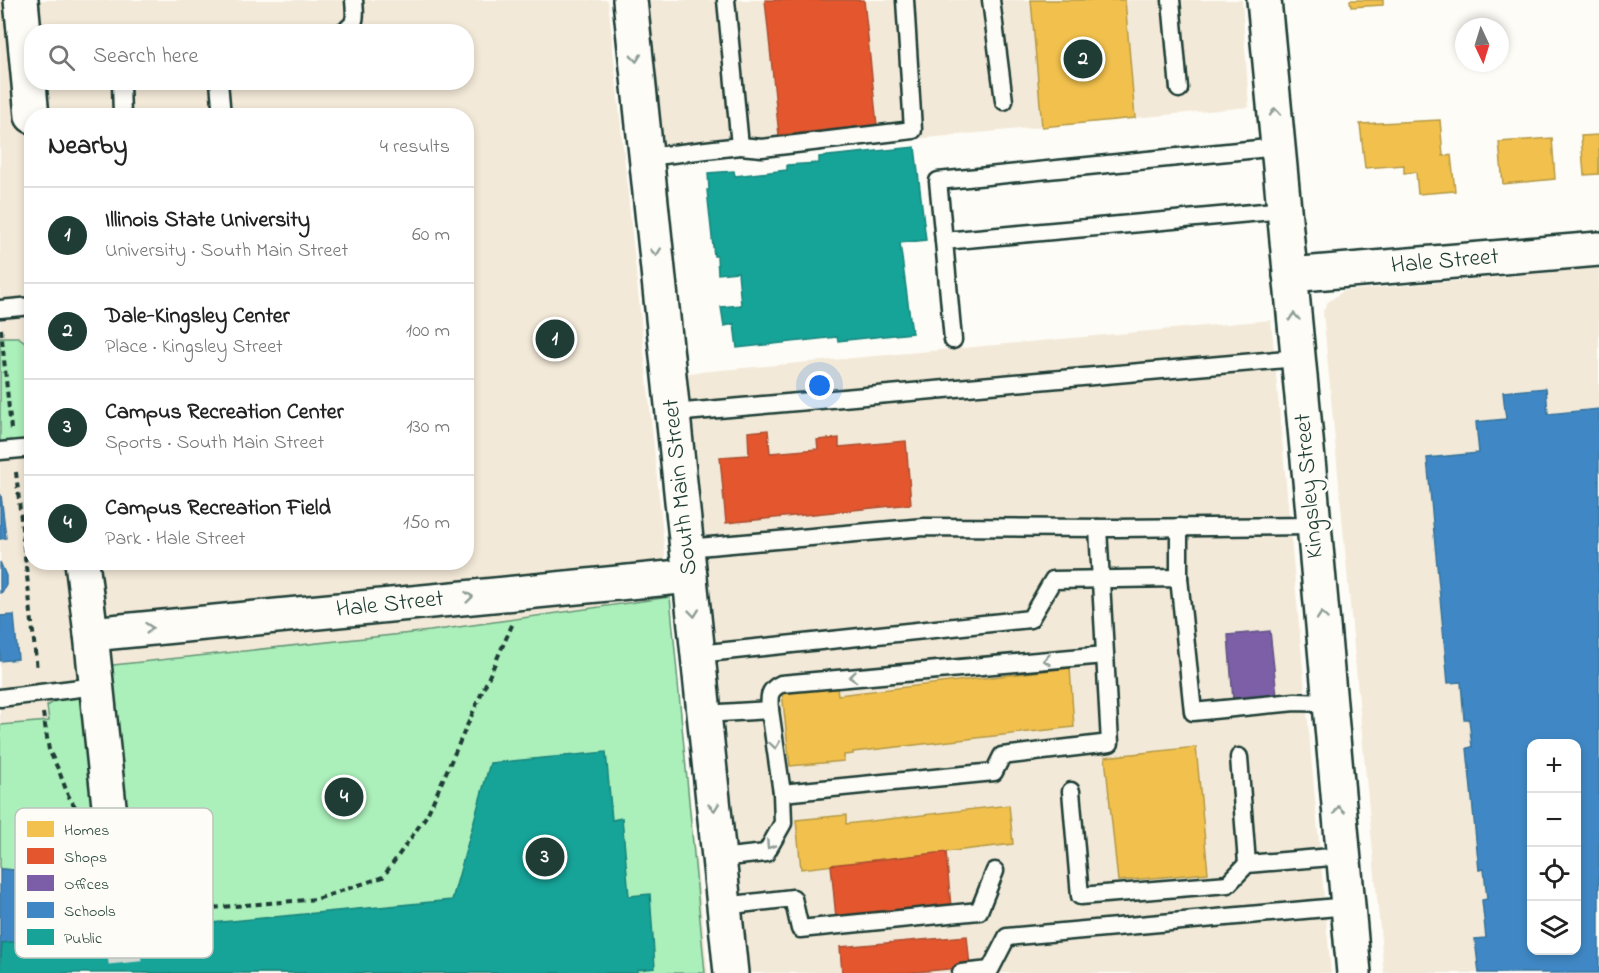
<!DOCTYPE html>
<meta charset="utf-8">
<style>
body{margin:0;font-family:"Indie Flower",sans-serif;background:#f2f2f2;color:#222}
.controls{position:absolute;right:18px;bottom:18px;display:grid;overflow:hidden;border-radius:12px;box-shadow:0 3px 9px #0003}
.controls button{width:54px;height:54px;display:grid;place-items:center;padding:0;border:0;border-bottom:2px solid #e0e0e0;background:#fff;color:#222;font:30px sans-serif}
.compass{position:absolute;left:1455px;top:18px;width:54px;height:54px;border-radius:50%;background:#fff;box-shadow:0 3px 9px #0003;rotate:176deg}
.you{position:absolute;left:820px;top:386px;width:21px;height:21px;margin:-15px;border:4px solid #fff;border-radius:50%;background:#1a73e8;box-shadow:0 0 0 9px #1a73e833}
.badge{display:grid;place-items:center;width:39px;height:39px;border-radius:50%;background:#1f3d34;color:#fff;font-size:20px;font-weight:700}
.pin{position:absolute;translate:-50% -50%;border:3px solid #fff;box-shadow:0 2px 6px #0006}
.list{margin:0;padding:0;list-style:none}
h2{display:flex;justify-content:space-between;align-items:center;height:78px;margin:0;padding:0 24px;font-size:26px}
h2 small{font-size:20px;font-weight:400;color:#767676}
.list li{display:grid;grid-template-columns:39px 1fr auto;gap:18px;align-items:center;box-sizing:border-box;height:96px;padding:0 24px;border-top:2px solid #e0e0e0}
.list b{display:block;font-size:22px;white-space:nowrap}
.list p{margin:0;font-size:20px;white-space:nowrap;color:#767676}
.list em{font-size:20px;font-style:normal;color:#767676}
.icon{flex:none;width:33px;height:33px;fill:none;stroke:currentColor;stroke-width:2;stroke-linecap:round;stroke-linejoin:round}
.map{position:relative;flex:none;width:1599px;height:973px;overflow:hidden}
.search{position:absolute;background:#fff;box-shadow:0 3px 9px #0003;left:24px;top:24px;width:450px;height:66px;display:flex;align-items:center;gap:15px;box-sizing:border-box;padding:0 21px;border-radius:24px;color:#767676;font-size:22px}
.panel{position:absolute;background:#fff;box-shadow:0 3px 9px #0003;left:24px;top:108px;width:450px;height:462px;border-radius:24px}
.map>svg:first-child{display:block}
.built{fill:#f3e9d8;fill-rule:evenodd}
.green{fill:#abefba;stroke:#659677;stroke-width:1.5}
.homes{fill:#f2c14e;stroke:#b39946;stroke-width:1.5}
.shops{fill:#e4572e;stroke:#a94f30;stroke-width:1.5}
.offices{fill:#7b5ea7;stroke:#5f5484;stroke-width:1.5}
.schools{fill:#3f88c5;stroke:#35729a;stroke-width:1.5;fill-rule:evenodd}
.public{fill:#17a398;stroke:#19847a;stroke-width:1.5}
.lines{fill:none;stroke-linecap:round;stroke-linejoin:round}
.secondary-tunnel{stroke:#d1d6d0;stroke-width:33;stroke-dasharray:33 16;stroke-linecap:butt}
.lane-casing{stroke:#1f3d34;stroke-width:21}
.street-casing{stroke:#1f3d34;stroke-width:38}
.secondary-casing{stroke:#1f3d34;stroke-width:38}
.primary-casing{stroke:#1f3d34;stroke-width:38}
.path{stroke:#1f3d34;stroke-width:4;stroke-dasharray:6 4.5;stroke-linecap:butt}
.lane{stroke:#fdfcf7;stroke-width:16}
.street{stroke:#fdfcf7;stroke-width:33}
.secondary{stroke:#fdfcf7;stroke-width:33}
.primary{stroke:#fdfcf7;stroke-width:33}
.oneway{stroke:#8e9c96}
.labels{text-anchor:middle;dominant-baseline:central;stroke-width:6;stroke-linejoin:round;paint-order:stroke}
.street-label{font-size:24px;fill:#1f3d34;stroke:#fdfcf7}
.key{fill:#fdfcf7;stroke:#bac3bc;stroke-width:1.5}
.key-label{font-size:16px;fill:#1f3d34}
</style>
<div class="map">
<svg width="1599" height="973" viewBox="0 0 1599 973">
<rect width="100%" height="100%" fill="#fdfcf7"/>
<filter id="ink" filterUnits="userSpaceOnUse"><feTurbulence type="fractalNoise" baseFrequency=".0167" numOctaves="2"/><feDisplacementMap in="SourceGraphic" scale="12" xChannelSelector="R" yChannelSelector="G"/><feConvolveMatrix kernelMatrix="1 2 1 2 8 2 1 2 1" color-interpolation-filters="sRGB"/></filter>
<g filter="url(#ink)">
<g class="built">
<path d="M0 0H608L708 973H0ZM32 32H466V82H32ZM32 116H466V562H32Z"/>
<path d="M649 0H1242L1249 107 666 163Z"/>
<path d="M1599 268V973H1384L1323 311 1328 302 1343 291ZM1532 744H1576V950H1532Z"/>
<path d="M1271 320 1331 973H748L737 866V845L688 373Z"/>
</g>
<g class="green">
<path d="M0 337H18L32 347 31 440 8 442 0 447Z"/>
<path d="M670 597 705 973H145L29 941 30 871 0 869V725L49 721 47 706 113 665 430 631Z"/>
</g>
<g class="homes">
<path d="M1031 0H1125L1135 118 1042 127Z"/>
<path d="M1350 0H1383V5L1351 7Z"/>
<path d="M1440 120 1443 156 1451 155 1455 191 1418 194 1416 172 1404 173V165L1365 168 1360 124Z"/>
<path d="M1599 135V174L1584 175 1581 136Z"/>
<path d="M1552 138 1555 179 1503 184 1499 142Z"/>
<path d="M1070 668 1074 727 853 752V754L844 755V761L790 766 782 692 837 687 838 695Z"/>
<path d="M1196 747 1208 873 1118 881 1105 757Z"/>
<path d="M1009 805 1013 844 801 869 796 820 846 815V824Z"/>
</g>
<g class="shops">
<path d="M765 0H864L877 125 779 135Z"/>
<path d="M768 430 770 453 818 449 817 440 839 438V447L906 441 911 504 726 523 720 457 749 455 748 432Z"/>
<path d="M946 852 951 907 836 918 831 865Z"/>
<path d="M967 936 970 967 905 973H842L840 947Z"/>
</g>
<path class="offices" d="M1270 631 1277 696 1233 700 1228 635Z"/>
<g class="schools">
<path d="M1546 388 1548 414 1599 409V973H1479L1475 939 1486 938 1482 900 1487 899 1484 869 1479 870 1467 748 1472 747 1469 719H1464L1461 682 1448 683 1427 458 1479 453 1476 422 1506 419 1503 392ZM1532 744H1576V950H1532Z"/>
<path d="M0 495H1L6 538 0 539Z"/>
<path d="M0 562 6 576V585L2 592 0 593Z"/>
<path d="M14 615 18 659 0 661V616Z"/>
<path d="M0 869 31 871 25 919 29 941 2 943 1 957H0Z"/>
</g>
<g class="public">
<path d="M915 147 926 240 900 243 912 333 838 341 837 337 737 348 734 324 724 326 721 307 741 305 738 272 718 274 717 256H714L707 190H709L708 173 734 171 735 176 787 170V165L819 163V157Z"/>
<path d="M606 752 612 820 622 818 629 896 650 894 655 968 637 970V973H0V957H1L2 943 452 900 490 763Z"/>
</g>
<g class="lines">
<path class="secondary-tunnel" d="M122 930 126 973"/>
<defs>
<g id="lane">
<path d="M991 0 1004 101"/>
<path d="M1171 0 1179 89"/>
<path d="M342 32C358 24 355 16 354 0"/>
<path d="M121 82 122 116"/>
<path d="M219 82 222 116"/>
<path d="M740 146 762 148 913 130 905 0"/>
<path d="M647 157 740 146 726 0"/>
<path d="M944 241 938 181 1278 147"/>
<path d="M0 309 32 306"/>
<path d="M953 340 944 241 1284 210"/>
<path d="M673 413 1298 358"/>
<path d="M0 451 32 448"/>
<path d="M1179 527V578"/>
<path d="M687 548 924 527 1116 528 1314 526"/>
<path d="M698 654 1030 619 1053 580 1179 578 1193 712 1295 702 1330 703"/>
<path d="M0 698 96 686"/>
<path d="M770 710C769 697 768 690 781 684L1105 655"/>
<path d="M704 714 770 710 782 793 783 823 766 853 719 858"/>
<path d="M1239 757 1247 864"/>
<path d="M1071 791 1080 896 1228 884 1247 864 1343 856"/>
<path d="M782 793 994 772 1002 756 1110 743 1098 528"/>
<path d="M724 906 793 898 800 929 979 911 995 871"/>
<path d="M961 973 990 970 1007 937 1348 906"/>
</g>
<g id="street">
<path d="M1290 275 1599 249"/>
<path d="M91 634 690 576"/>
</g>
<g id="secondary">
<path d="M21 0 32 116"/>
<path d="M82 562 91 634 122 930"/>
</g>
<g id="primary">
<path d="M630 0 731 973"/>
<path d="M1264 0 1311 491 1354 973"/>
</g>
</defs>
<use href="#lane" class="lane-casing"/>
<use href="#street" class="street-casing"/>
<use href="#secondary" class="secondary-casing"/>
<use href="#primary" class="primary-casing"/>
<g class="path">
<path d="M1 329 11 429"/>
<path d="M16 472 37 670"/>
<path d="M43 713 49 750 59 771 68 795 77 810"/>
<path d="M151 913 317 899 383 877 427 815 513 623"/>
</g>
<use href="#lane" class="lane"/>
<use href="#street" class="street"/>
<use href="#secondary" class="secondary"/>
<use href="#primary" class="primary"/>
</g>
<defs><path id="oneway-chevron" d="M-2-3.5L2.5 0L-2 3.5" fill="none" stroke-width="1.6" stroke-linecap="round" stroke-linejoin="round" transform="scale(1.5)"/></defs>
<g class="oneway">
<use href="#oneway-chevron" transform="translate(636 58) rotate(84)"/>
<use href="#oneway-chevron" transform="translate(1275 112) rotate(-95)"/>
<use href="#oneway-chevron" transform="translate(656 252) rotate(84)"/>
<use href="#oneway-chevron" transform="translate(1294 317) rotate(-95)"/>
<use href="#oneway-chevron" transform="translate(469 597) rotate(-6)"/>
<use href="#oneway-chevron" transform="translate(694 613) rotate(84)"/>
<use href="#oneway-chevron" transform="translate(1322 616) rotate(-95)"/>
<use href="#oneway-chevron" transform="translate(149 628) rotate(-6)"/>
<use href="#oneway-chevron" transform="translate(1047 660) rotate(175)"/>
<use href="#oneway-chevron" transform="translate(853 677) rotate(175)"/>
<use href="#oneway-chevron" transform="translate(775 745) rotate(82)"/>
<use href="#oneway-chevron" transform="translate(714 807) rotate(84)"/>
<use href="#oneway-chevron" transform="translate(1339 810) rotate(-95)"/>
<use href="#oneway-chevron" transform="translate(770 845) rotate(124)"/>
</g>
</g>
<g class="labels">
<g class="street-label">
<text transform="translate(1445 262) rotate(-5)">Hale Street</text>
<text transform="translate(1310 486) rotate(-95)">Kingsley Street</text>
<text transform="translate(681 487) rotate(-96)">South Main Street</text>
<text transform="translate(390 605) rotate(-6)">Hale Street</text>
</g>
</g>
<rect x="15" y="808" width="198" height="150" rx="9" class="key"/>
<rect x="27" y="821" width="27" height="16" fill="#f2c14e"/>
<rect x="27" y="848" width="27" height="16" fill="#e4572e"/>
<rect x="27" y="875" width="27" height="16" fill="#7b5ea7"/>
<rect x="27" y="902" width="27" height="16" fill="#3f88c5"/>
<rect x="27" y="929" width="27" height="16" fill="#17a398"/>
<g class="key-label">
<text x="64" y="835">Homes</text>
<text x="64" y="862">Shops</text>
<text x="64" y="889">Offices</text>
<text x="64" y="916">Schools</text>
<text x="64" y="943">Public</text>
</g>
</svg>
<div class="controls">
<button>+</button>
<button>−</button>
<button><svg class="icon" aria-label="locate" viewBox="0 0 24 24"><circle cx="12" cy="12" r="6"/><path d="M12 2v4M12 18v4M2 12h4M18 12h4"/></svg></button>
<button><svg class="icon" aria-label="layers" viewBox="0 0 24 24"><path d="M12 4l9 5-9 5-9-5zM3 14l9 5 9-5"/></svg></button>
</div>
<svg class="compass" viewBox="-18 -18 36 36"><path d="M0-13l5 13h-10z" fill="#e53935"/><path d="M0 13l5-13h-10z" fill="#767676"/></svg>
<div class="you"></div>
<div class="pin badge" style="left:555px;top:339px">1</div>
<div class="pin badge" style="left:1083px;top:59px">2</div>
<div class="pin badge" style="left:545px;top:857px">3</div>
<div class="pin badge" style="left:344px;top:797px">4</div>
<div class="search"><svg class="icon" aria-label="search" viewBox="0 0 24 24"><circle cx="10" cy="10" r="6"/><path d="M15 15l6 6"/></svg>Search here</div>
<section class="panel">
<h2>Nearby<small>4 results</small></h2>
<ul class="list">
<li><span class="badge">1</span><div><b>Illinois State University</b><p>University · South Main Street</p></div><em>60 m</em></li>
<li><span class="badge">2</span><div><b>Dale-Kingsley Center</b><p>Place · Kingsley Street</p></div><em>100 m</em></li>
<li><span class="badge">3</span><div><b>Campus Recreation Center</b><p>Sports · South Main Street</p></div><em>130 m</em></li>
<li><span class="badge">4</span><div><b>Campus Recreation Field</b><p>Park · Hale Street</p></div><em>150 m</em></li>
</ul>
</section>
</div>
